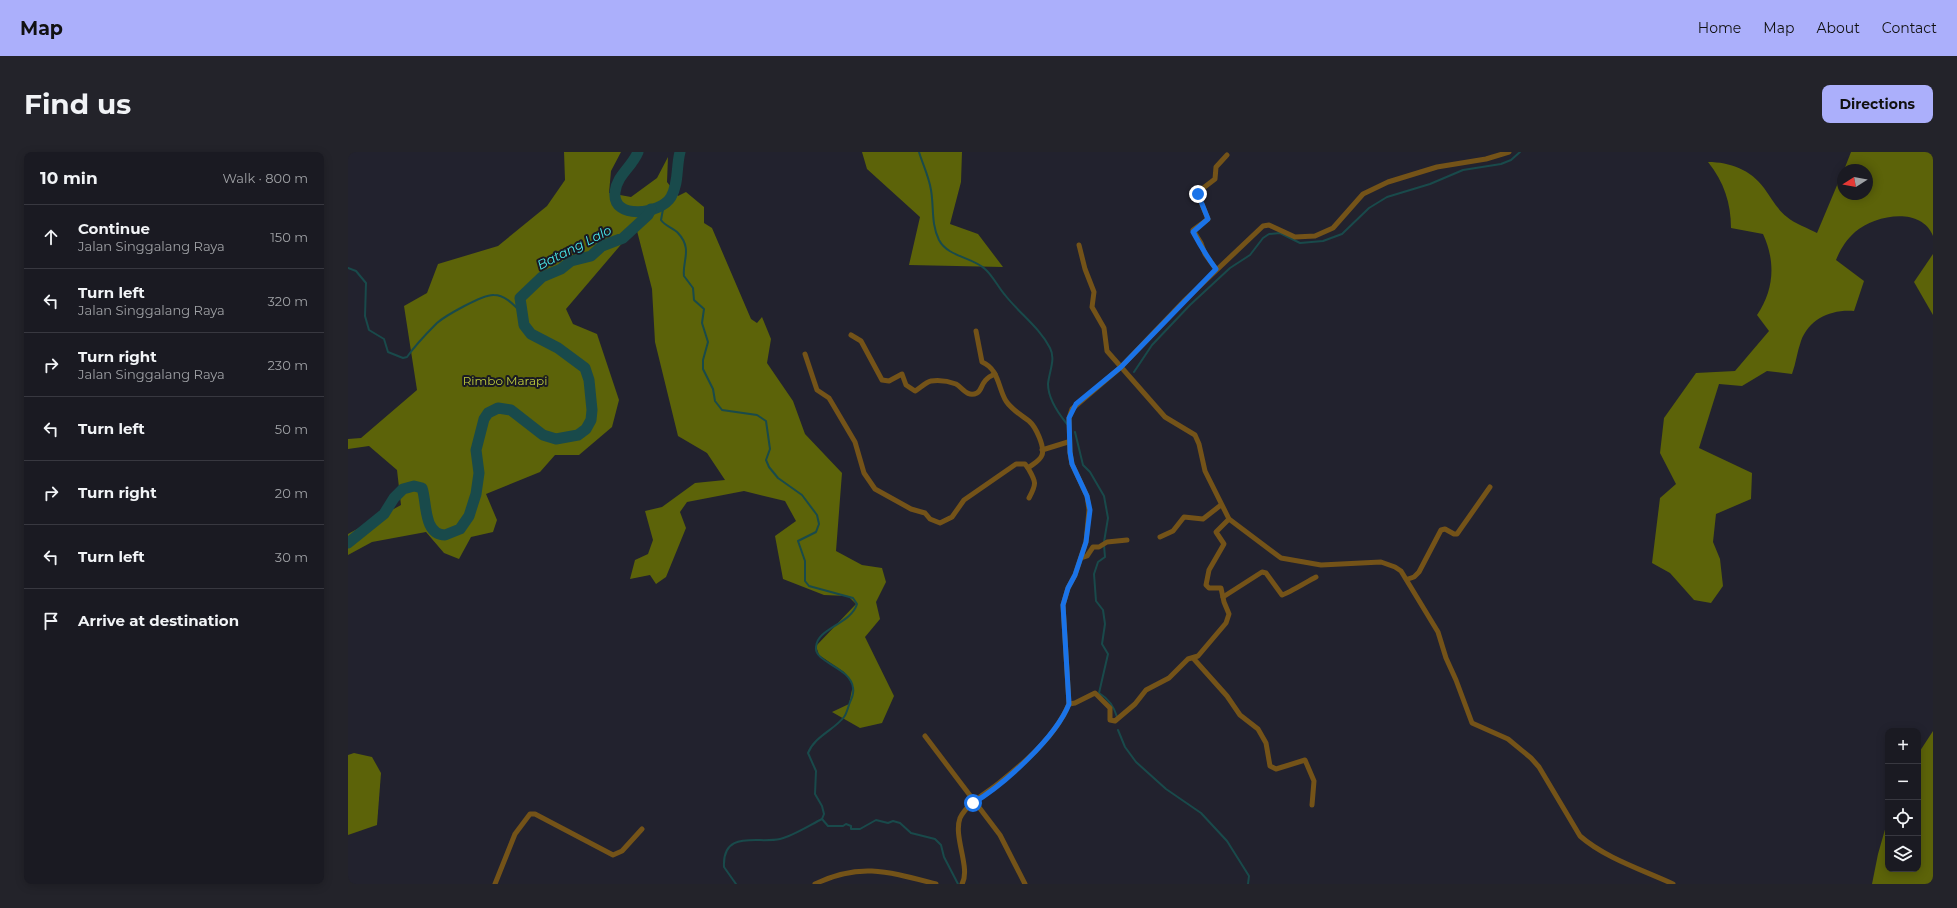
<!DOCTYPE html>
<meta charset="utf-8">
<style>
body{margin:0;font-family:Montserrat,sans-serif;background:#23232a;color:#f1f3f6}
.controls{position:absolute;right:12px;bottom:12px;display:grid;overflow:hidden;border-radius:8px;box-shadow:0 2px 10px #0003}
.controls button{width:36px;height:36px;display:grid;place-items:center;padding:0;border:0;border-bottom:1px solid #383840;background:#1a1a22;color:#f1f3f6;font:20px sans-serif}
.compass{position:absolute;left:1489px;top:12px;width:36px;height:36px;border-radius:50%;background:#1a1a22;box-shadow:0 2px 10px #0003;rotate:259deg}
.stop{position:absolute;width:12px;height:12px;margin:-9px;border:3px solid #1a73e8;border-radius:50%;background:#fff}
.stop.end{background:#1a73e8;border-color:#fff;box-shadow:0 1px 4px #0008}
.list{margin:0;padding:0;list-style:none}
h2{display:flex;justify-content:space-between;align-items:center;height:52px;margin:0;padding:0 16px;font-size:17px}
h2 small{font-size:13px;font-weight:400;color:#9fa1a5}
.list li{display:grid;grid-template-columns:26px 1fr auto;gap:12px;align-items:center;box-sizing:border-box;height:64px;padding:0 16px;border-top:1px solid #383840}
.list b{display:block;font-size:15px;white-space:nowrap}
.list p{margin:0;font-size:13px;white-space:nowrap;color:#9fa1a5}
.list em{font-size:13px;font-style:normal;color:#9fa1a5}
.icon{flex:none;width:22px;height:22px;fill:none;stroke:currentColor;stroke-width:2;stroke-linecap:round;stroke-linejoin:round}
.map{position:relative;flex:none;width:1585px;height:732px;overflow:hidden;border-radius:8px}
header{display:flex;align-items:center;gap:24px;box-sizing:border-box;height:56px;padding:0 20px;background:#abaffb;color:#111}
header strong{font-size:19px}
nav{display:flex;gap:22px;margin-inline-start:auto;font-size:14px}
.intro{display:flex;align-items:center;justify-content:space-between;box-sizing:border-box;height:96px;padding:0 24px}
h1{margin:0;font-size:28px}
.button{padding:10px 18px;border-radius:8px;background:#abaffb;color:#111;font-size:14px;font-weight:700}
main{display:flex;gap:24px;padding:0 24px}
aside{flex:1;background:#1a1a22;border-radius:8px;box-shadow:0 2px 10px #0003}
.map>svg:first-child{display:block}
.forest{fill:#5c6309}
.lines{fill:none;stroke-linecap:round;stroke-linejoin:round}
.stream{stroke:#194a4b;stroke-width:2}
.river{stroke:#194a4b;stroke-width:11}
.minor{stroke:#745318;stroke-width:5}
.route{stroke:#1a73e8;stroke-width:5}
.labels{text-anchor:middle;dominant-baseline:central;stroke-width:4;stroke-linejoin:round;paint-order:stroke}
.park-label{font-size:12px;fill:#bdca3d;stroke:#191924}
.water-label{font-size:13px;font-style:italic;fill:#49e7e9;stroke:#191924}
</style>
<header>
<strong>Map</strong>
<nav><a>Home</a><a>Map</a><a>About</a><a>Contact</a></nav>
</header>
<div class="intro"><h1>Find us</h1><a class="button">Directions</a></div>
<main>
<aside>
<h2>10 min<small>Walk · 800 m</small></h2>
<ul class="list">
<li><svg class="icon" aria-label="ahead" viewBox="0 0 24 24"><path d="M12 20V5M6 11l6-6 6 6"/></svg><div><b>Continue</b><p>Jalan Singgalang Raya</p></div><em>150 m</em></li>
<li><svg class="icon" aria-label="left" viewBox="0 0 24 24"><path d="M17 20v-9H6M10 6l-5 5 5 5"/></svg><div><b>Turn left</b><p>Jalan Singgalang Raya</p></div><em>320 m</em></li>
<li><svg class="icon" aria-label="right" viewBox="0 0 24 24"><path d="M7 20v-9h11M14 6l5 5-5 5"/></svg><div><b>Turn right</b><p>Jalan Singgalang Raya</p></div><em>230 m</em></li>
<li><svg class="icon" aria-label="left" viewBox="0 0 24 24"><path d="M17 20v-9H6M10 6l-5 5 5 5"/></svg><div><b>Turn left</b></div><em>50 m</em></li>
<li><svg class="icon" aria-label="right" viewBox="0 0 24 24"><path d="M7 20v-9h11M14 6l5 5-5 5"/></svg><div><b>Turn right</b></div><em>20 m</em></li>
<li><svg class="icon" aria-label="left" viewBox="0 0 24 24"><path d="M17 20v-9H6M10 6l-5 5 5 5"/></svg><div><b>Turn left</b></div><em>30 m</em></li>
<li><svg class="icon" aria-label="arrive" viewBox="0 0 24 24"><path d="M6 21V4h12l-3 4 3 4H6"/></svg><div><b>Arrive at destination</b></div></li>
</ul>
</aside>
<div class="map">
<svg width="1585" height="732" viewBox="0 0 1585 732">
<rect width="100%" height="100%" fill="#22222e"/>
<g class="forest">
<path d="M216 0H273L263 19 261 41 283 45 309 26 320 5 319 30 330 44 338 40 356 55V71L364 76 403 167 409 171 414 165 423 187 419 211 445 249 457 282 494 321 488 399 514 413 534 416 538 430 528 450 532 467 517 485 546 544 534 571 512 576 484 560 501 552 505 533 496 520 471 503 468 494 508 452 500 444 476 443 435 427 427 384 448 369 437 349 396 339 339 350 332 360 338 376 318 425 308 432 302 423 282 427 287 408 300 402 305 388 297 359 314 355 347 331 377 328 359 301 330 284 307 190 304 137 288 75 218 157 225 172 249 182 271 248 264 275 231 303H207L192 320 138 342 149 368 145 380 123 385 111 407 96 401 78 380 24 390 0 403V382L53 353 49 318 21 294 0 297V287L13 286 69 238 56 154 79 141 90 112 150 94 199 54 217 28Z"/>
<path d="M514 0H614L613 30 602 72 630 82 655 115 561 113 572 65 519 17Z"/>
<path d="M1503 0H1585V84C1573 54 1527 63 1507 80 1498 88 1492 98 1488 108L1516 129 1506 159C1483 157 1461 167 1453 189 1449 200 1448 211 1444 222L1419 219 1394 234 1371 232 1351 296 1404 321 1403 347 1368 362 1365 390 1372 407 1375 434 1363 451 1346 448 1322 421 1304 411 1312 346 1328 332 1312 301 1316 266 1348 221 1387 219 1421 179 1409 163C1426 138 1428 110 1415 82L1383 76C1383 51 1376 30 1360 10 1382 10 1403 18 1416 36 1424 47 1429 57 1439 65 1447 72 1460 76 1469 81L1495 19V42H1519V18H1496Z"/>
<path d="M1585 102V163L1566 130Z"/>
<path d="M1585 579V732H1524L1530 702 1540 667V717H1570V602Z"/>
<path d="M6 601 24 605 33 621 29 673 0 683V603Z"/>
</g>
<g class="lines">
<g class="stream">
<path d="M571 0C575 13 581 25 583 38 586 55 583 72 591 88 600 105 624 105 637 117 645 124 650 135 657 143 672 162 691 175 702 196 708 207 701 220 700 232 700 246 710 261 719 272"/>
<path d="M316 52 313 68C317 74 325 76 330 81 345 97 334 109 336 124L345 136 346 148 356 157 354 171 360 190 355 208V217L365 237 367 249 374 258 409 263 418 269 422 297 418 308 421 315 430 326 454 343 469 363 471 372 468 380 450 389 457 409V429L461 434 505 446 509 452C503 472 469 476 468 495 466 511 503 515 505 536 506 541 504 546 502 550 500 555 499 561 496 565 486 578 467 584 460 601L468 619 467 642 474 654 476 662 474 667C462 673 445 684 432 687 410 692 374 677 376 715L388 732"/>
<path d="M0 116 8 119 18 131 17 164 21 178 36 187 40 200 55 206 59 205C66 195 79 181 89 171 97 164 135 142 146 143 157 143 166 153 173 160"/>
<path d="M786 220 804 193 842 153 882 116 902 103 915 86 921 82 932 81 952 91 975 89 994 82 1021 56 1039 45 1082 32 1115 18 1153 12 1163 8 1172 0"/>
<path d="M727 280 735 313 742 320 756 344 760 366 756 390"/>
<path d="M756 393 757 405 750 410 746 422 748 449 755 458 757 472 754 492 760 502 751 541C761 547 766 554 769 565"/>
<path d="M770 578 777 595 788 610 818 637 853 661 879 689 901 724 900 732"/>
<path d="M474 667 480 674H495L498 672 503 674V677H512L528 668 540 671 545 669 552 671 563 681 587 687 593 693 596 705 610 732"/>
</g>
<g class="river">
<path d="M290 0C284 15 269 23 267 40 264 69 313 62 323 45 331 31 328 15 332 0"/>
<path d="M0 391 36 362 46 346 55 337 66 334 74 336C79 349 75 383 97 383L112 377 121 364 128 342 131 321 128 298 136 267 140 261 150 256 163 258 195 283 208 287 230 283 238 277 243 268 244 258 241 228 237 216 210 196 183 182 176 173 172 146 194 125 213 117 223 109 243 104 254 94 275 86 300 63 303 57"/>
</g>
<g class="minor">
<path d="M731 93 737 117 746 140 744 155 756 176 759 199 817 265 847 283 851 292 857 319 881 367 933 406 973 413 1033 410 1047 415 1053 419 1090 480 1098 506 1108 528 1124 571 1160 587 1183 606 1191 615 1232 684C1257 706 1295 718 1325 732"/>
<path d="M868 117 857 102 853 91 845 78 860 67 851 45 850 40 867 27 868 15 879 3"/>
<path d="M628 179 634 210C651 217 650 236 658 249 664 258 673 263 681 269 688 275 697 295 694 303 692 309 685 312 680 316 688 330 689 331 681 346"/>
<path d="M503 183 513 189 534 228 541 229 554 222 558 233 567 239C572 236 578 230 583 229 591 228 600 229 608 232 614 235 619 246 629 241 635 238 632 228 647 222"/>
<path d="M457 202 469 238 481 246 484 251 507 290 516 321 527 337 563 357 577 361 582 367 592 371 604 365 616 348 668 312H677L680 316"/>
<path d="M694 298 720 290"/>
<path d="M812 385 825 379 836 365 855 367 873 353"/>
<path d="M733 406 739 404 745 395H751L759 390 779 388"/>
<path d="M1060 427 1066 425 1071 420 1093 378 1097 377 1106 382H1109L1142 335"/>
<path d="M875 445 914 420 918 421 934 443C941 441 960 429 968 425"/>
<path d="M845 506 879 544 892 563 910 577 918 591 922 614 928 617 957 608 966 629 964 653"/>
<path d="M721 552 727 551 747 541 762 556V568L767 569 787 552 798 538 821 526 840 507 850 504 878 471 881 462 876 450 873 436H861L858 433 861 418 876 392 868 380 881 367"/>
<path d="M577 584 652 683 677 732"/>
<path d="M147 732 167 682 182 662H187L265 703 274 699 294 677"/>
<path d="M467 732C512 710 542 720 588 732"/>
<path d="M614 732C623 716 605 685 612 666 619 651 639 641 651 631 677 610 708 584 721 552L715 453 720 436 727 423 738 390 741 358 739 344 724 312 722 301 721 266 724 257 773 215 837 148 915 74 921 73 947 85 967 84 985 76 1015 42 1040 30 1089 15 1138 7 1161 0"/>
</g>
</g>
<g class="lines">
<path class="route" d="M625 651C657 632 708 585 721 552L715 453 720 436 727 423 738 390 742 358 739 344 724 312 722 300 721 266 728 252 773 215 868 117C859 105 852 93 845 80L860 67 850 42"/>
</g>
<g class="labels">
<g class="park-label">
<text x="157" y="228">Rimbo Marapi</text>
</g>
<g class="water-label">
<text transform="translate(226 95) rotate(-27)">Batang Lalo</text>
</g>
</g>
</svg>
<div class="controls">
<button>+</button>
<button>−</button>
<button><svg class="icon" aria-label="locate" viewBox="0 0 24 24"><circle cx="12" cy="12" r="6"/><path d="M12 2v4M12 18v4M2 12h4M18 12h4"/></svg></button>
<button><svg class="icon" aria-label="layers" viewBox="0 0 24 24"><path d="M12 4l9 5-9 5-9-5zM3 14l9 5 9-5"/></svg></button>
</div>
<svg class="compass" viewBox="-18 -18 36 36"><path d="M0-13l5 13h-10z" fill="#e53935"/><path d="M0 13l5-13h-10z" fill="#9fa1a5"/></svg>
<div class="stop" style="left:625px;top:651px"></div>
<div class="stop end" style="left:850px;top:42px"></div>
</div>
</main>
